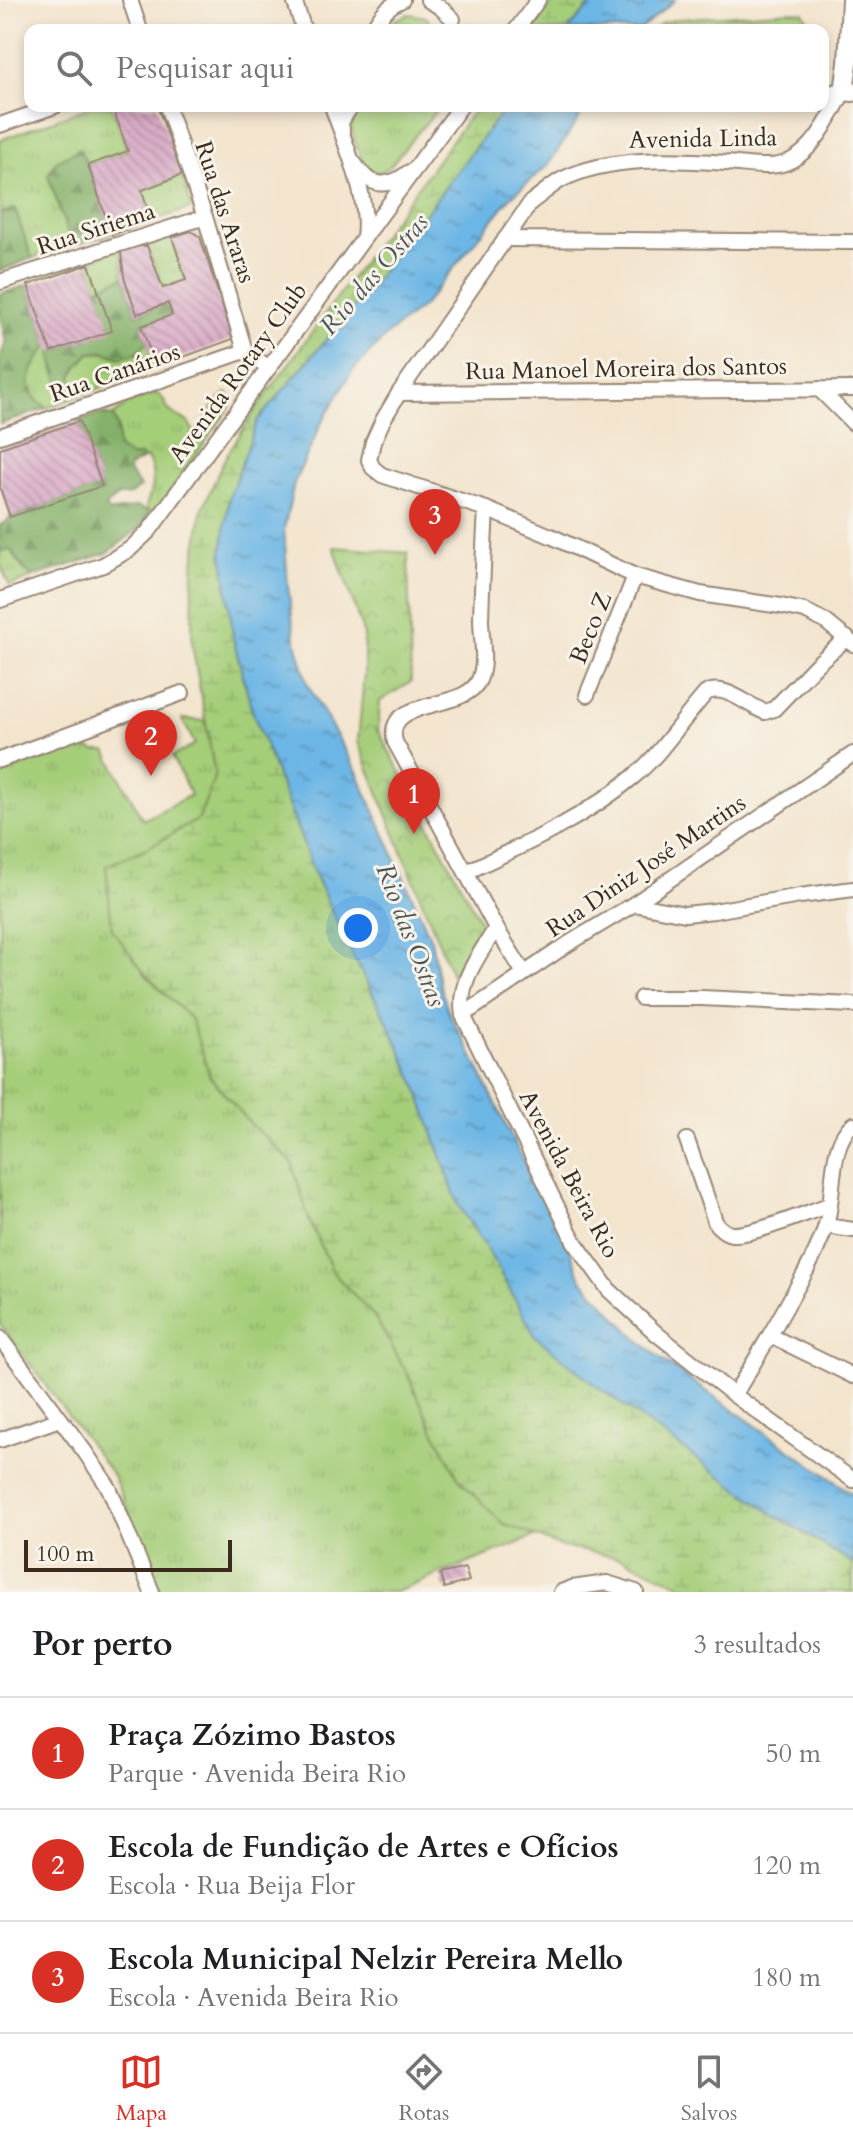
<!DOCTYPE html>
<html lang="pt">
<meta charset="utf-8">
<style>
body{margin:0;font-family:Cardo,serif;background:#f6f6f6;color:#202124}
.scale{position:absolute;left:24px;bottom:20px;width:208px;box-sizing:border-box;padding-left:8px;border:4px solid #3b2a1e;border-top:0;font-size:22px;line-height:28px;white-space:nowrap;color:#3b2a1e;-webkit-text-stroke:6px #f7f3e8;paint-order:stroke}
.you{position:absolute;left:358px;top:928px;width:28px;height:28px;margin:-20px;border:6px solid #fff;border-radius:50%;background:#1a73e8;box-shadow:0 0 0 12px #1a73e833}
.badge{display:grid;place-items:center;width:52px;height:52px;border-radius:50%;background:#d93025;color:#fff;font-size:26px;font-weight:700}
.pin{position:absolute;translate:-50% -66px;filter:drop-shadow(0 2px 4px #0008)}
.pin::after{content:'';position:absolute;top:42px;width:28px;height:24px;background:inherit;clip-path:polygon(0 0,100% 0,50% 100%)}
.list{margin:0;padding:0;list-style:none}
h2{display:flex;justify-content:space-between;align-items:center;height:104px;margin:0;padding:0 32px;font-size:34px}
h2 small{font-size:26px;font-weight:400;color:#757577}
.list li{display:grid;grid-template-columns:52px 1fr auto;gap:24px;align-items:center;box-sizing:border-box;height:112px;padding:0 32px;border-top:2px solid #e0e0e0}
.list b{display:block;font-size:30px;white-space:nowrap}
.list p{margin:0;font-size:26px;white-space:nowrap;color:#757577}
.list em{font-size:26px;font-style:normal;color:#757577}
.icon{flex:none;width:44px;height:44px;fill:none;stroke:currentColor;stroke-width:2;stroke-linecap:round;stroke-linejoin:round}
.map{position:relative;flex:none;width:853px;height:1592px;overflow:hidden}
.search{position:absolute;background:#fff;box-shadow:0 4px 12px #0003;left:24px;right:24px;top:24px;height:88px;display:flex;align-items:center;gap:20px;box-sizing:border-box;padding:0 28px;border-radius:16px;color:#757577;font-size:30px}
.sheet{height:440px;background:#fff}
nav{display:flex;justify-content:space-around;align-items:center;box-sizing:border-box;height:112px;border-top:2px solid #e0e0e0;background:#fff;font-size:22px;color:#757577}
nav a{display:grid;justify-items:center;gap:4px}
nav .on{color:#d93025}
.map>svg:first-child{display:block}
.grass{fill:url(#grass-tufts);stroke:#707c4c;stroke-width:2}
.forest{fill:url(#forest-firs);stroke:#606e44;stroke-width:2}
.wetland{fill:url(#wetland-marsh);stroke:#707c4c;stroke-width:2}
.park{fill:url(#park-crowns);stroke:#707c4c;stroke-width:2}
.garden{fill:#a5ce79;stroke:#707c4c;stroke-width:2}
.water{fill:url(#water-ripples);stroke:#547082;stroke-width:2}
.building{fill:url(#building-back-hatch)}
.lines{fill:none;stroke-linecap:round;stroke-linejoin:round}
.minor-casing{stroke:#978776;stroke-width:18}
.tertiary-casing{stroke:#978776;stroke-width:22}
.minor{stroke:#fff;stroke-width:14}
.tertiary{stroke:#fff;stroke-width:18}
.labels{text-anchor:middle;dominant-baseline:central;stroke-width:6;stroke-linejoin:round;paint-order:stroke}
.street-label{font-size:24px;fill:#3b2a1e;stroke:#f7f3e8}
.water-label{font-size:26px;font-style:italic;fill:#4a545a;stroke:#f7f3e8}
</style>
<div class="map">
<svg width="853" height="1592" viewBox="0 0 853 1592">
<defs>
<pattern id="grass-tufts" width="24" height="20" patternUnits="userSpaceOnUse" patternTransform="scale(2)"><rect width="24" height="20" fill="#a5ce79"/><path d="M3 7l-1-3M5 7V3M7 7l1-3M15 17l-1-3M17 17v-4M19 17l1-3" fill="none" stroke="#8fb168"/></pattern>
<pattern id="forest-firs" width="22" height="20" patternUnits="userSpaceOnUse" patternTransform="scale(2)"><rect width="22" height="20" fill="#84b169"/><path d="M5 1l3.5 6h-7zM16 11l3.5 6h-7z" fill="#6d9056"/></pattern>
<pattern id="wetland-marsh" width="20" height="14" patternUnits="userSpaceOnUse" patternTransform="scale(2)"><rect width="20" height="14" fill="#a5ce79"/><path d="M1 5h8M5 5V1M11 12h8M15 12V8" fill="none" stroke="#8fb168"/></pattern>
<pattern id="park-crowns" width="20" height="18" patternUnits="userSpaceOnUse" patternTransform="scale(2)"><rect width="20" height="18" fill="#a5ce79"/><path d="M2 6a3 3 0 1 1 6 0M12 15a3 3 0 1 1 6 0" fill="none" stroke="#8fb168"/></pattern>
<pattern id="water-ripples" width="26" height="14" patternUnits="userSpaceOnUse" patternTransform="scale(2)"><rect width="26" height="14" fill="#6cb6e5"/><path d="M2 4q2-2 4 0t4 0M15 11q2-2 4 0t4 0" fill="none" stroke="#5a94b9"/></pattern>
<pattern id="building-back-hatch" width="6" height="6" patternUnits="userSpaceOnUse" patternTransform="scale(2)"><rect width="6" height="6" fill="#d6a5c4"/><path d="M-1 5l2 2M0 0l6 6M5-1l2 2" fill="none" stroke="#af879f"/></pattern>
</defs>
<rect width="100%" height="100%" fill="#f7f3e8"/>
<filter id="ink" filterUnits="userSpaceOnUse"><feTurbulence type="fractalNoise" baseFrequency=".0125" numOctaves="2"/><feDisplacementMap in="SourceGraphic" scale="16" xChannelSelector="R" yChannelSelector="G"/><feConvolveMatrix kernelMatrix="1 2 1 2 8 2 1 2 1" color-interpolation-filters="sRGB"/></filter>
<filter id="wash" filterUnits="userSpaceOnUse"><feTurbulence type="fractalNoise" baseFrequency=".006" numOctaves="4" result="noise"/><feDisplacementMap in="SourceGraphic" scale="32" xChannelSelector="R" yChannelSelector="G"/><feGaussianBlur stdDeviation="1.8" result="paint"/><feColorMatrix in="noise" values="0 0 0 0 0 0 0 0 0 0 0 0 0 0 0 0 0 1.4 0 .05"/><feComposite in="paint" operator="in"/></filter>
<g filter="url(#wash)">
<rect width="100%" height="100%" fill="#f3e4cd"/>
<g class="grass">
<path d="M409 14 426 17 435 30H386L395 20Z"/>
<path d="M92 106H112L128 151 88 165 78 149 48 175 72 245 32 258 15 209 0 214V140Z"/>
<path d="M373 106H440L390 166C385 170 379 174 372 172 363 168 348 130 353 120 357 113 366 109 373 106Z"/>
<path d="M182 175 192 208 151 221 142 190Z"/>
<path d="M172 237 186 280 163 288 147 246Z"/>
<path d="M120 245 124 277 97 288 89 264Z"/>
<path d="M147 342 156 367 47 408C40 403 32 397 30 388 27 374 39 355 49 346L76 392 72 377 78 366 90 353 103 352 120 358 138 353Z"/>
<path d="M155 393C168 398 162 406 171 412 183 421 189 417 194 434 208 422 212 402 227 393L229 396 230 407 158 509 142 526 149 511 146 506C153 488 157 475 147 458L143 459 142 456H130L117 448 118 429 113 416 128 403Z"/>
<path d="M10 549C19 560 20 569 33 577L10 586 0 565V551Z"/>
<path d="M182 719 206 721 215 775 199 819 147 848 106 866 147 976 192 1019 210 1077 249 1122 292 1162 309 1220 334 1274 375 1317 406 1371 431 1425 502 1523 536 1536 396 1592H160L114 1477 0 1324V773L84 746 94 751H106L143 820 191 795 172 757 195 744Z"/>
</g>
<g class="forest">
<path d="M79 149 88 165 112 235 72 245 48 175 56 161Z"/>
<path d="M15 209 32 258 0 271V214Z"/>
<path d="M124 277 137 314 168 303 172 315 141 326 147 342 138 353 120 358 103 352 90 353 78 366 72 376 76 392 70 399C59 385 54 369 51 352L111 331 97 288Z"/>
<path d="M28 285 49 346C39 355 27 374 30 388 32 397 40 403 47 408L0 424V358L6 342 0 316V294Z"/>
<path d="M100 413 113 416 118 429V448L130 456H142L143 459 130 466 128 470 140 487 130 495 118 496 106 506 109 512 137 507 149 511 142 526 107 553 33 577C21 569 19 560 10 549L0 551V525L6 522 10 517 101 486 79 421Z"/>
</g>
<g class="wetland">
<path d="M554 0H595L568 30H533Z"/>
<path d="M477 106H506L370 288 257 421 252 710 317 880 354 958 390 1027 417 1087 458 1204 490 1254 591 1382 770 1512 853 1563V1592H697L622 1558 562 1547 502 1523 459 1479 431 1425 406 1371 375 1317 334 1274 309 1220 292 1162 249 1122 210 1077 191 1019 147 976 112 929 106 866 147 848 199 819 215 775 192 644 193 569 202 510 224 460 255 410Z"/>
</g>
<path class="park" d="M334 547 408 553 411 682 380 701 378 730 482 925 452 975 358 742 364 674V635Z"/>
<path class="garden" d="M792 11 803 12 807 19 806 26 802 30H654L662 23 679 19Z"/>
<g class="water">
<path d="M595 0H675L640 30H568Z"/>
<path d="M506 106H587L548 165 510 198 423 306 388 334 352 371 321 424 294 483 284 529 288 587 295 639 308 685 357 772 431 939 439 983 449 1013 470 1051 521 1156 565 1236 581 1279 635 1337 665 1362 853 1494V1563L770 1512 591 1382 535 1336 490 1254 458 1204 417 1087 390 1027 354 958 317 880 252 710 234 642 222 551 229 498 257 421 370 288Z"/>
</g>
<g id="blocks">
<g class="building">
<path d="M112 106H157L182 175 142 190 151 221 112 235 88 165 128 151Z"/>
<path d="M191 231 200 237 233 339 156 367 141 326 172 315 168 303 137 314 124 277 120 245 147 246 163 288 186 280 172 237Z"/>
<path d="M89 264 112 331 51 352 28 285Z"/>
<path d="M79 421 102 486 10 517 0 488V448Z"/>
<path d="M465 1568 469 1581 444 1588 440 1574Z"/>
</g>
</g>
</g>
<g filter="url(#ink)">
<use href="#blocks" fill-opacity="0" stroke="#978776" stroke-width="2"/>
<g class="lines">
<defs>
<g id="minor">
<path d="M130 0 140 30"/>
<path d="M294 0 304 30"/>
<path d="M428 0 440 7 453 19"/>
<path d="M372 30C380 16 387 6 402 0"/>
<path d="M516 30 538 0"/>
<path d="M844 91C831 114 817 147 792 160 773 171 747 164 726 163 674 159 608 156 561 180 551 186 541 195 531 202L399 393 383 420 373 442 369 460 373 468 382 475 486 509 553 537 635 576 700 594 781 606 805 611 826 622 853 644"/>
<path d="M823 93 844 91"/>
<path d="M167 106 205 217 245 351 269 368"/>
<path d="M332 106C344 141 370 199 364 236"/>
<path d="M0 125 55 106"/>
<path d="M342 130 341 122 351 106"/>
<path d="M354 163C369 187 387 190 409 172"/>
<path d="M505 239 853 242"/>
<path d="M0 282 205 217"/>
<path d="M819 389 853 423"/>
<path d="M399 393 853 389"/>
<path d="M0 436 245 351"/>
<path d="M486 509C484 546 482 583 481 619 481 638 487 662 479 680 464 713 383 696 395 742L496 928C479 956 457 982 463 1015L574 1241 609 1290 657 1334 734 1395 853 1480"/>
<path d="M0 600 103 565 130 549 149 531 461 106"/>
<path d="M587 695 635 576"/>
<path d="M0 760 182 693"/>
<path d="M466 872C524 845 583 819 633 777 661 754 682 720 706 693 724 683 747 705 765 712L774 709 817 664 847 638"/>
<path d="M634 904 685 914 714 911 800 896 853 889"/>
<path d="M496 928 524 973"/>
<path d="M641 998H701L853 1005"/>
<path d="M463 1015 568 944 634 904 853 754"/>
<path d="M687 1140 716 1224C721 1228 724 1233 732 1234 752 1236 808 1212 829 1205"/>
<path d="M826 1226 853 1230"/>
<path d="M771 1336 853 1376"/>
<path d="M0 1338 85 1452 109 1488 152 1592"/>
<path d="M734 1395C756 1360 776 1325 796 1289 807 1270 818 1250 825 1228 836 1199 827 1145 853 1124"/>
<path d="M0 1440 60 1419"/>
<path d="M561 1592 572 1588 607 1583 636 1592"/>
</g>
<path id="tertiary" d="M851 0 848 63 844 91 853 92"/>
</defs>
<use href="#minor" class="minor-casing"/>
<use href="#tertiary" class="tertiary-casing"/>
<use href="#minor" class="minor"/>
<use href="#tertiary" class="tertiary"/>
</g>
</g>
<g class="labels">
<g class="street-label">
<text transform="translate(703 139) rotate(-1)">Avenida Linda</text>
<text transform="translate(225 212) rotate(72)">Rua das Araras</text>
<text transform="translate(96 229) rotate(-18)">Rua Siriema</text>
<text transform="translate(626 369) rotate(-1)">Rua Manoel Moreira dos Santos</text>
<text transform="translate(115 373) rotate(-19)">Rua Canários</text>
<text transform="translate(238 373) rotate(-54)">Avenida Rotary Club</text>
<text transform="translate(591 628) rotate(-68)">Beco Z</text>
<text transform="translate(646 866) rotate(-34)">Rua Diniz José Martins</text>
<text transform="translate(569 1174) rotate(62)">Avenida Beira Rio</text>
</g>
<g class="water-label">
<text transform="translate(374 274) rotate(-49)">Rio das Ostras</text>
<text transform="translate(411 935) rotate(69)">Rio das Ostras</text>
</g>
</g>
</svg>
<div class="scale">100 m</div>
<div class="you"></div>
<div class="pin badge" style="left:414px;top:834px">1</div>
<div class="pin badge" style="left:151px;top:776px">2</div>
<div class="pin badge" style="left:435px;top:555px">3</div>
<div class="search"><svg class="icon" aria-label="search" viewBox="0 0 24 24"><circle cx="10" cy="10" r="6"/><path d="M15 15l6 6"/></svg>Pesquisar aqui</div>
</div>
<section class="sheet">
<h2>Por perto<small>3 resultados</small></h2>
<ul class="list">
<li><span class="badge">1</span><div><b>Praça Zózimo Bastos</b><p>Parque · Avenida Beira Rio</p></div><em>50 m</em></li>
<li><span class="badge">2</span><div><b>Escola de Fundição de Artes e Ofícios</b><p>Escola · Rua Beija Flor</p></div><em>120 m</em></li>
<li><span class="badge">3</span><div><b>Escola Municipal Nelzir Pereira Mello</b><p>Escola · Avenida Beira Rio</p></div><em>180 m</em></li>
</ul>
</section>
<nav>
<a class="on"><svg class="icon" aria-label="map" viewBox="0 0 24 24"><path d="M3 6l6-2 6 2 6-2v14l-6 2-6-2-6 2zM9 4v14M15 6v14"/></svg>Mapa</a>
<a><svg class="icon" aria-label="directions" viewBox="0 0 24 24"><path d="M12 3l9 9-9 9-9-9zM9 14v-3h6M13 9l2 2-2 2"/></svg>Rotas</a>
<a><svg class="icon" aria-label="saved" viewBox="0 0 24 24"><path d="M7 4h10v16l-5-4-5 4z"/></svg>Salvos</a>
</nav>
